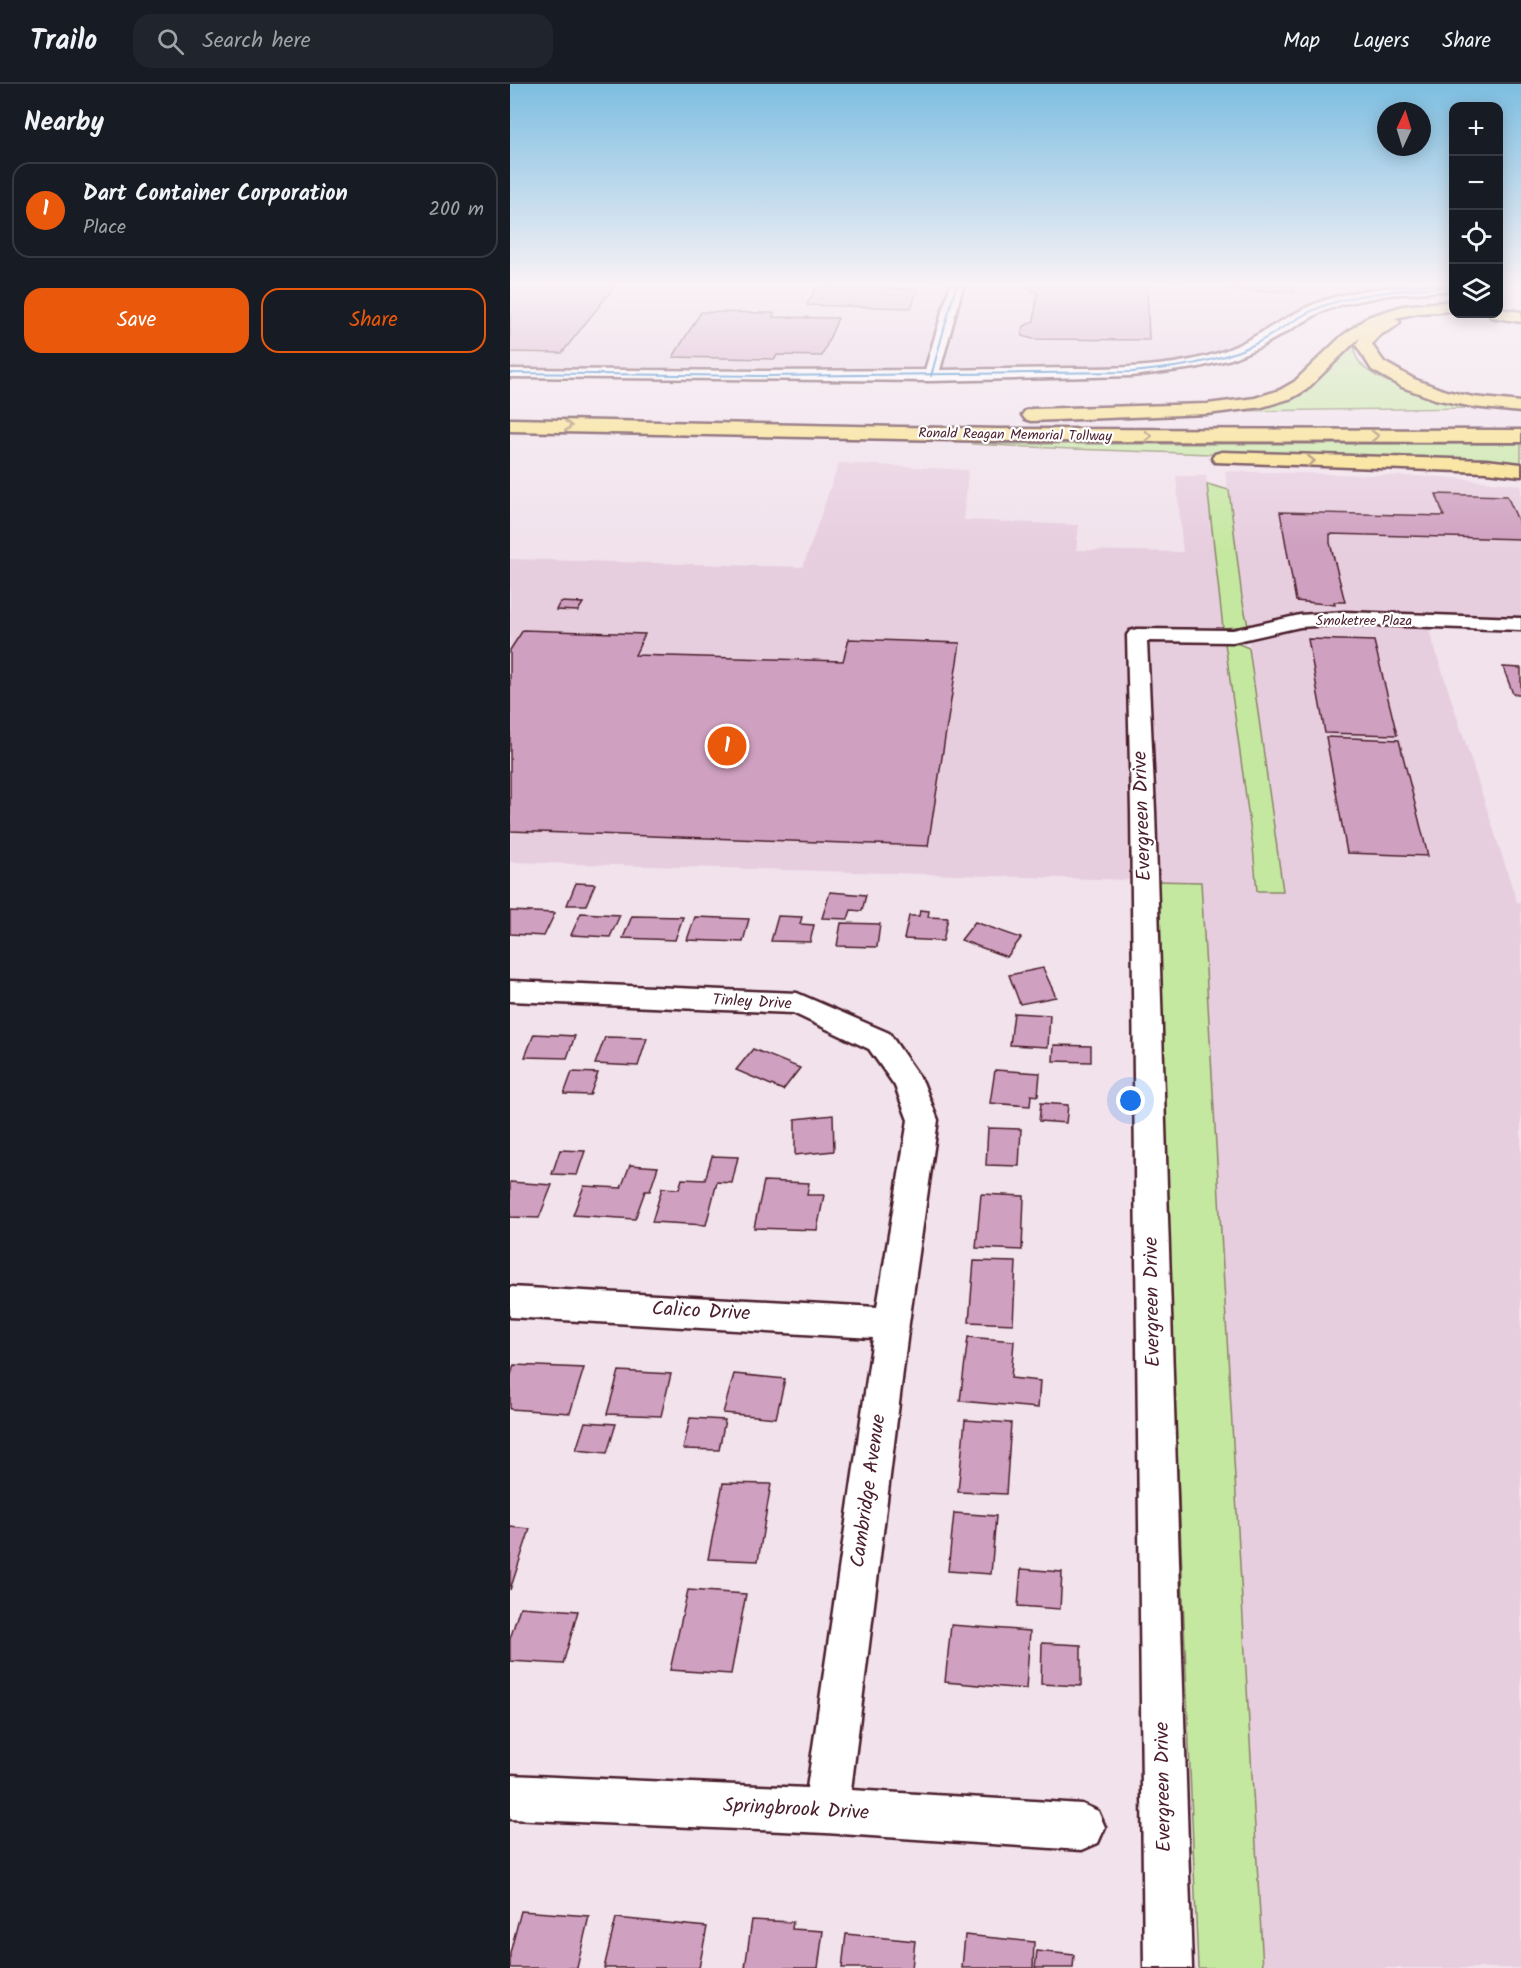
<!DOCTYPE html>
<meta charset="utf-8">
<style>
body{margin:0;font-family:Kalam,sans-serif;background:#20242c;color:#f1f3f6}
.controls{position:absolute;right:18px;top:18px;display:grid;overflow:hidden;border-radius:12px;box-shadow:0 3px 15px #0003}
.controls button{width:54px;height:54px;display:grid;place-items:center;padding:0;border:0;border-bottom:2px solid #363941;background:#171b24;color:#f1f3f6;font:30px sans-serif}
.compass{position:absolute;left:867px;top:18px;width:54px;height:54px;border-radius:50%;background:#171b24;box-shadow:0 3px 15px #0003;rotate:4deg}
.you{position:absolute;left:621px;top:1017px;width:21px;height:21px;margin:-15px;border:4px solid #fff;border-radius:50%;background:#1a73e8;box-shadow:0 0 0 9px #1a73e833}
.badge{display:grid;place-items:center;width:39px;height:39px;border-radius:50%;background:#ea580c;color:#fff;font-size:20px;font-weight:700}
.pin{position:absolute;translate:-50% -50%;border:3px solid #fff;box-shadow:0 2px 6px #0006}
.list{margin:0;padding:0;list-style:none}
h2{display:flex;justify-content:space-between;align-items:center;height:78px;margin:0;padding:0 24px;font-size:26px}
h2 small{font-size:20px;font-weight:400;color:#9ea1a6}
.list li{display:grid;grid-template-columns:39px 1fr auto;gap:18px;align-items:center;box-sizing:border-box;height:96px;margin:0 12px 12px;padding:0 12px;border:2px solid #363941;border-radius:18px}
.list b{display:block;font-size:22px;white-space:nowrap}
.list p{margin:0;font-size:20px;white-space:nowrap;color:#9ea1a6}
.list em{font-size:20px;font-style:normal;color:#9ea1a6}
.actions{display:flex;gap:12px;padding:18px 24px}
.actions a{flex:1;padding:14px 0;border:2px solid #ea580c;border-radius:18px;text-align:center;font-size:21px;color:#ea580c}
.actions .main{background:#ea580c;color:#fff}
.icon{flex:none;width:33px;height:33px;fill:none;stroke:currentColor;stroke-width:2;stroke-linecap:round;stroke-linejoin:round}
.map{position:relative;flex:none;width:1011px;height:1884px;overflow:hidden}
header{display:flex;align-items:center;gap:36px;box-sizing:border-box;height:84px;padding:0 30px;background:#171b24;border-bottom:2px solid #363941}
header strong{font-size:28px}
nav{display:flex;gap:33px;margin-inline-start:auto;font-size:21px}
.search{width:420px;height:54px;background:#20242c;display:flex;align-items:center;gap:15px;box-sizing:border-box;padding:0 21px;border-radius:18px;color:#9ea1a6;font-size:22px}
main{display:flex}
aside{flex:1;background:#171b24}
.map>svg:first-child{display:block}
.built{fill:#e7cedf}
.green{fill:#c5e8a1;stroke:#888466;stroke-width:1.5}
.building{fill:#cfa0c0;stroke:#4a1f2b;stroke-width:1.5}
.lines{fill:none;stroke-linecap:round;stroke-linejoin:round}
.minor-casing{stroke:#4a1f2b;stroke-width:5}
.highway-casing{stroke:#4a1f2b;stroke-width:5}
.minor{fill:#fff;fill-rule:evenodd}
.highway{fill:#fae180;fill-rule:evenodd}
.bus-1-casing{stroke:#fff;stroke-width:4.5}
.bus-1{stroke:#0065bd;stroke-width:2}
.oneway{stroke:#a28056}
.labels{text-anchor:middle;dominant-baseline:central;stroke-width:4.5;stroke-linejoin:round;paint-order:stroke}
.far-street-label{font-size:14px;fill:#4a1f2b;stroke:#fff}
.street-label{font-size:16px;fill:#4a1f2b;stroke:#fff}
.near-street-label{font-size:20px;fill:#4a1f2b;stroke:#fff}
</style>
<header>
<strong>Trailo</strong>
<div class="search"><svg class="icon" aria-label="search" viewBox="0 0 24 24"><circle cx="10" cy="10" r="6"/><path d="M15 15l6 6"/></svg>Search here</div>
<nav><a>Map</a><a>Layers</a><a>Share</a></nav>
</header>
<main>
<aside>
<h2>Nearby<small></small></h2>
<ul class="list">
<li><span class="badge">1</span><div><b>Dart Container Corporation</b><p>Place</p></div><em>200 m</em></li>
</ul>
<div class="actions"><a class="main">Save</a><a>Share</a></div>
</aside>
<div class="map">
<svg width="1011" height="1884" viewBox="0 0 1011 1884">
<rect width="100%" height="100%" fill="#f1e2ec"/>
<filter id="ink" filterUnits="userSpaceOnUse"><feTurbulence type="fractalNoise" baseFrequency=".0167" numOctaves="2"/><feDisplacementMap in="SourceGraphic" scale="12" xChannelSelector="R" yChannelSelector="G"/><feConvolveMatrix kernelMatrix="1 2 1 2 8 2 1 2 1" color-interpolation-filters="sRGB"/></filter>
<g filter="url(#ink)">
<g class="built">
<path d="M0 202H920L871 207 768 243 691 278 642 286 463 289 0 286Z"/>
<path d="M329 379 458 386 454 436 569 441 566 466 673 468 666 392H696L747 807 773 806 715 387 934 393 1011 401V533L914 531 1007 818H1011V1884H753L691 798 0 778V475L293 483Z"/>
</g>
<g class="green">
<path d="M843 257 845 258C835 302 941 312 964 324L726 327C746 323 785 313 801 301 817 289 830 272 843 257Z"/>
<path d="M461 360H1011V381L562 365Z"/>
<path d="M697 400 719 406 732 514 738 542 713 544Z"/>
<path d="M715 559 729 560 739 564 773 807H747L743 764Z"/>
<path d="M644 797 691 798 753 1884H688Z"/>
</g>
<g class="building">
<path d="M0 202H105L52 269 0 268Z"/>
<path d="M519 202H637L639 256 523 255 512 252 513 243 524 237 527 209 522 207Z"/>
<path d="M720 202H783L785 208 721 206Z"/>
<path d="M306 203 408 205 401 224 297 221Z"/>
<path d="M191 228 264 229 263 233 328 234 312 272 267 271 265 275 163 273Z"/>
<path d="M926 410 997 412 1011 443V455L820 450V459L835 518H824L825 521 786 517 770 428 934 432Z"/>
<path d="M50 518 73 519 68 527 46 526Z"/>
<path d="M13 546 135 550 125 571 333 577 339 555 450 559 418 762 0 747V566Z"/>
<path d="M798 555 864 557 887 651 815 649Z"/>
<path d="M993 583 1011 584V610H1003Z"/>
<path d="M816 653 889 656 918 772 837 769Z"/>
<path d="M66 799 85 800 76 821H57Z"/>
<path d="M320 808 356 811 352 827 341 826 338 835 312 834Z"/>
<path d="M410 826 419 827 418 833 438 834 433 857 394 855 399 832H409Z"/>
<path d="M0 827 45 829 34 852 0 850Z"/>
<path d="M71 829 110 831 100 853 61 851Z"/>
<path d="M122 832 173 833 165 856 113 854Z"/>
<path d="M268 832 292 833 290 840 304 841 300 858 261 857Z"/>
<path d="M185 833 239 835 233 858 177 856Z"/>
<path d="M465 838 511 854 497 873 451 856Z"/>
<path d="M331 839 370 840 367 863 327 862Z"/>
<path d="M533 884 546 913 510 920 499 891Z"/>
<path d="M504 929 540 931 538 963 500 961Z"/>
<path d="M24 950 65 952 57 974 15 973Z"/>
<path d="M95 953 137 954 128 982 85 980Z"/>
<path d="M544 961 581 962V978L543 977Z"/>
<path d="M243 965 290 984 273 1006 226 986Z"/>
<path d="M485 986 530 989 528 1012 521 1011 520 1022 480 1019Z"/>
<path d="M62 988 88 989 80 1011 54 1010Z"/>
<path d="M531 1019 558 1021 556 1039 529 1037Z"/>
<path d="M323 1031 324 1067 285 1071V1035Z"/>
<path d="M478 1044 511 1045 509 1082 476 1081Z"/>
<path d="M50 1066 75 1067 67 1091 42 1090Z"/>
<path d="M202 1072 228 1073 222 1099 207 1098 196 1141 142 1138 152 1104 169 1105 172 1095 195 1096Z"/>
<path d="M120 1081 148 1083 140 1107H135L125 1135 63 1131 74 1102 111 1104Z"/>
<path d="M254 1097 299 1099 297 1111H314L307 1146 244 1144Z"/>
<path d="M0 1098 42 1101 29 1134 0 1133Z"/>
<path d="M471 1110 514 1112 512 1166 466 1164Z"/>
<path d="M464 1177 506 1178 503 1240 459 1238Z"/>
<path d="M458 1253 504 1257 501 1294 530 1297 528 1324 450 1317Z"/>
<path d="M4 1281 74 1284 60 1329 0 1325V1294Z"/>
<path d="M109 1287 161 1290 151 1332 97 1330Z"/>
<path d="M224 1290 275 1295 266 1334 213 1329Z"/>
<path d="M180 1334 215 1336 209 1366 173 1365Z"/>
<path d="M455 1336 501 1339 496 1410 448 1408Z"/>
<path d="M75 1338 106 1340 97 1369 66 1366Z"/>
<path d="M213 1399 261 1400 248 1477 198 1475Z"/>
<path d="M444 1429 486 1432 481 1490 438 1487Z"/>
<path d="M0 1443 20 1445 0 1506Z"/>
<path d="M511 1485 552 1488 550 1525 508 1522Z"/>
<path d="M178 1506 236 1510 221 1590 160 1586Z"/>
<path d="M10 1523 68 1527 53 1580 0 1577V1555Z"/>
<path d="M441 1541 520 1547 516 1605 435 1598Z"/>
<path d="M532 1559 571 1561V1602L531 1600Z"/>
<path d="M11 1827 79 1832 67 1884H0V1869Z"/>
<path d="M106 1834 197 1843 189 1884H94Z"/>
<path d="M242 1836 283 1838 282 1845 313 1847 308 1884H235Z"/>
<path d="M336 1850 405 1857 402 1884H332Z"/>
<path d="M455 1851 524 1858 523 1884H452Z"/>
<path d="M527 1867 564 1871 563 1884H525Z"/>
</g>
<g class="lines">
<defs>
<g id="minor">
<path d="M440 202H453L430 286C474 285 518 285 562 284 608 284 654 284 698 272 736 262 765 238 800 222 845 202 895 202 944 202V206L878 211 833 220 809 229 750 263 721 275 685 284 622 292 421 297 0 293V285L254 287 415 286Z"/>
<path d="M834 528 1011 534V546L834 540 790 543 723 558 637 557 645 727 682 1884H634L621 727 617 551 620 547 627 545 723 546 790 531Z"/>
<path d="M0 897 287 909 379 949 413 998 428 1036 399 1239 341 1706 572 1720 588 1727 595 1743 588 1759 572 1766 316 1749 0 1735V1691L297 1704 363 1254 0 1233V1203L367 1223 398 1036 385 1002 359 965 283 929 0 917Z"/>
</g>
<g id="highway">
<path d="M944 217V227L908 229 885 234 890 238C880 250 871 245 862 261L874 278 904 295 936 307 963 313 1011 318V328L963 323 925 315 892 303 862 286 846 261 850 253 796 306 782 314 752 323 697 330 521 337 515 335 512 331 515 327 521 325 697 320 745 314 770 306 784 298 832 252 858 233 893 222Z"/>
<path d="M988 225 1011 228V238L981 233 979 230H988Z"/>
<path d="M0 335 489 345 1011 346V358L489 357 0 347Z"/>
<path d="M712 368 976 376 1011 380V392L976 388 705 378 702 374 705 370Z"/>
</g>
</defs>
<use href="#minor" class="minor-casing"/>
<use href="#highway" class="highway-casing"/>
<use href="#minor" class="minor"/>
<use href="#highway" class="highway"/>
<defs>
<g id="bus-1">
<path d="M0 289 254 292 622 288C663 284 705 279 743 261 768 249 789 230 816 221 856 207 900 206 943 202"/>
<path d="M421 292 446 202"/>
</g>
</defs>
<use href="#bus-1" class="bus-1-casing"/>
<use href="#bus-1" class="bus-1"/>
</g>
<defs><path id="oneway-chevron" d="M-2-3.5L2.5 0L-2 3.5" fill="none" stroke-width="1.6" stroke-linecap="round" stroke-linejoin="round" transform="scale(1.5)"/></defs>
<g class="oneway">
<use href="#oneway-chevron" transform="translate(58 342) rotate(1)"/>
<use href="#oneway-chevron" transform="translate(638 352)"/>
<use href="#oneway-chevron" transform="translate(865 352)"/>
<use href="#oneway-chevron" transform="translate(801 377) rotate(1)"/>
</g>
</g>
<linearGradient id="sky" x2="0" y2="1"><stop stop-color="#7dbee1"/><stop offset="0.43" stop-color="#f9f2f6"/><stop offset="1" stop-color="#f9f2f6" stop-opacity="0"/></linearGradient>
<rect width="1011" height="465" fill="url(#sky)"/>
<g class="labels">
<g class="far-street-label">
<text transform="translate(505 351) rotate(1)">Ronald Reagan Memorial Tollway</text>
<text x="854" y="537">Smoketree Plaza</text>
</g>
<g class="street-label">
<text transform="translate(242 918) rotate(3)">Tinley Drive</text>
</g>
<g class="near-street-label">
<text transform="translate(633 732) rotate(-92)">Evergreen Drive</text>
<text transform="translate(643 1218) rotate(-91)">Evergreen Drive</text>
<text transform="translate(191 1228) rotate(3)">Calico Drive</text>
<text transform="translate(359 1407) rotate(-82)">Cambridge Avenue</text>
<text transform="translate(654 1703) rotate(-91)">Evergreen Drive</text>
<text transform="translate(286 1726) rotate(3)">Springbrook Drive</text>
</g>
</g>
</svg>
<div class="controls">
<button>+</button>
<button>−</button>
<button><svg class="icon" aria-label="locate" viewBox="0 0 24 24"><circle cx="12" cy="12" r="6"/><path d="M12 2v4M12 18v4M2 12h4M18 12h4"/></svg></button>
<button><svg class="icon" aria-label="layers" viewBox="0 0 24 24"><path d="M12 4l9 5-9 5-9-5zM3 14l9 5 9-5"/></svg></button>
</div>
<svg class="compass" viewBox="-18 -18 36 36"><path d="M0-13l5 13h-10z" fill="#e53935"/><path d="M0 13l5-13h-10z" fill="#9ea1a6"/></svg>
<div class="you"></div>
<div class="pin badge" style="left:217px;top:662px">1</div>
</div>
</main>
